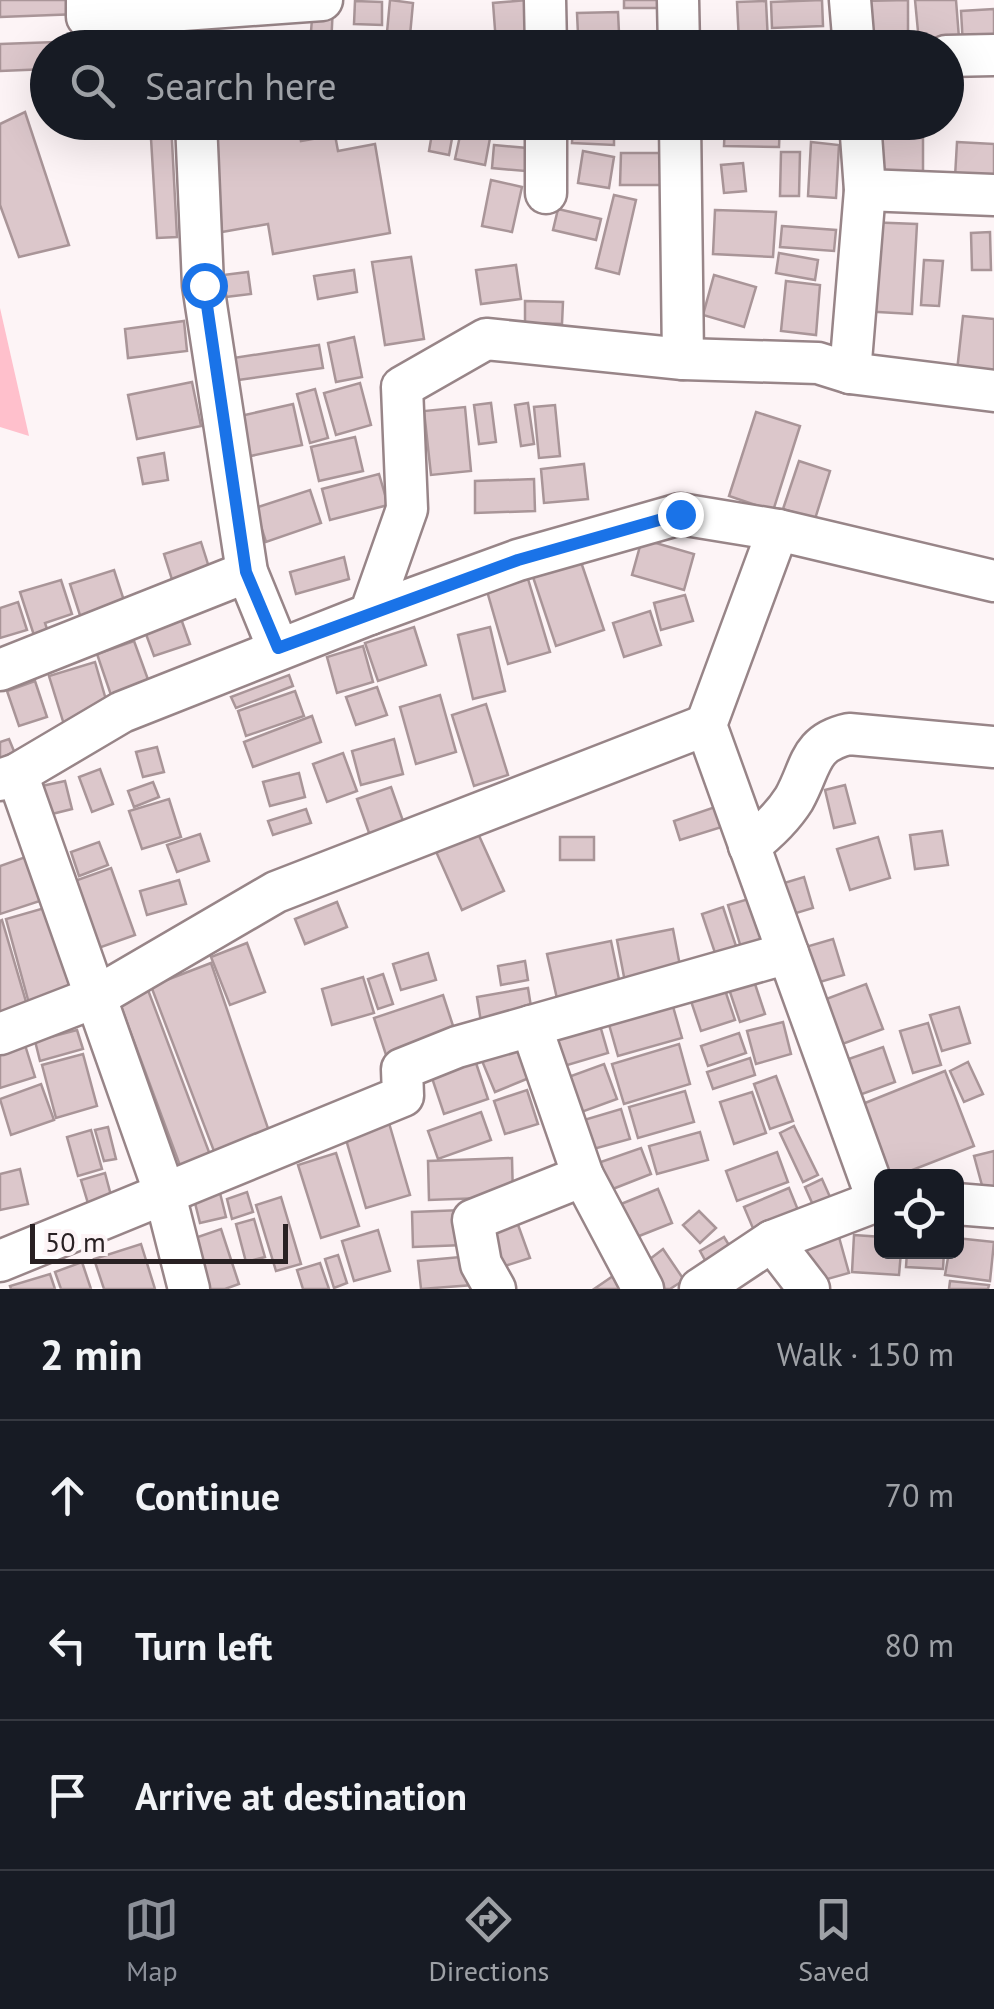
<!DOCTYPE html>
<meta charset="utf-8">
<style>
body{margin:0;font-family:"PT Sans",sans-serif;background:#20242c;color:#f1f3f6}
.controls{position:absolute;right:30px;bottom:30px;display:grid;overflow:hidden;border-radius:15px;box-shadow:0 10px 40px #0002}
.controls button{width:90px;height:90px;display:grid;place-items:center;padding:0;border:0;border-bottom:2px solid #363941;background:#171b24;color:#f1f3f6;font:50px sans-serif}
.scale{position:absolute;left:30px;bottom:25px;width:258px;box-sizing:border-box;padding-left:10px;border:5px solid #292123;border-top:0;font-size:28px;line-height:35px;white-space:nowrap;color:#292123;-webkit-text-stroke:8px #fdf4f6;paint-order:stroke}
.stop{position:absolute;width:30px;height:30px;margin:-22px;border:8px solid #1a73e8;border-radius:50%;background:#fff}
.stop.end{background:#1a73e8;border-color:#fff;box-shadow:0 2px 10px #0008}
.list{margin:0;padding:0;list-style:none}
h2{display:flex;justify-content:space-between;align-items:center;height:130px;margin:0;padding:0 40px;font-size:42px}
h2 small{font-size:32px;font-weight:400;color:#9ea1a6}
.list li{display:grid;grid-template-columns:65px 1fr auto;gap:30px;align-items:center;box-sizing:border-box;height:150px;padding:0 40px;border-top:2px solid #363941}
.list b{display:block;font-size:38px;white-space:nowrap}
.list em{font-size:32px;font-style:normal;color:#9ea1a6}
.icon{flex:none;width:55px;height:55px;fill:none;stroke:currentColor;stroke-width:2;stroke-linecap:round;stroke-linejoin:round}
.map{position:relative;flex:none;width:994px;height:1289px;overflow:hidden}
.search{position:absolute;background:#171b24;box-shadow:0 10px 40px #0002;left:30px;right:30px;top:30px;height:110px;display:flex;align-items:center;gap:25px;box-sizing:border-box;padding:0 35px;border-radius:55px;color:#9ea1a6;font-size:38px}
.sheet{height:580px;background:#171b24}
nav{display:flex;justify-content:space-around;align-items:center;box-sizing:border-box;height:140px;border-top:2px solid #363941;background:#171b24;font-size:28px;color:#9ea1a6}
nav a{display:grid;justify-items:center;gap:5px}
nav .on{color:#8c9099}
.map>svg:first-child{display:block}
.green{fill:#ffc0cc}
.building{fill:#dcc7cb;stroke:#a99598;stroke-width:2.5}
.lines{fill:none;stroke-linecap:round;stroke-linejoin:round}
.minor-casing{stroke:#988588;stroke-width:45}
.minor{stroke:#fff;stroke-width:40}
.route{stroke:#1a73e8;stroke-width:12}
</style>
<div class="map">
<svg width="994" height="1289" viewBox="0 0 994 1289">
<rect width="100%" height="100%" fill="#fdf4f6"/>
<path class="green" d="M0 308 29 436 0 427Z"/>
<g class="building">
<path d="M0 0H78L79 14 0 17Z"/>
<path d="M390 0 413 3 409 46 386 43Z"/>
<path d="M527 0 542 39 496 43 493 3Z"/>
<rect x="624" y="0" width="41" height="8"/>
<path d="M822 0 823 26 772 28 771 2Z"/>
<path d="M908 0V41H863V1Z"/>
<path d="M915 0H956L959 38 919 42Z"/>
<path d="M355 1 382 2V25L354 24Z"/>
<path d="M766 1 768 42 739 43 737 2Z"/>
<path d="M313 5 333 6 331 46 310 45Z"/>
<path d="M994 9V44L963 46 961 11Z"/>
<path d="M618 12 619 33 578 34 577 13Z"/>
<path d="M801 35 802 48H780L779 37Z"/>
<path d="M140 39 141 48H48V69L0 71V44Z"/>
<path d="M25 112 69 245 19 257 0 205V124Z"/>
<path d="M150 122H171L177 237 157 238Z"/>
<path d="M280 122H298L301 141 335 135 338 151 375 144 390 233 273 254 268 224 222 232 213 133Z"/>
<path d="M434 122H455L449 155 429 151Z"/>
<path d="M463 122H493L485 165 455 159Z"/>
<path d="M573 122H614V145L572 143Z"/>
<path d="M725 122H780L779 147 724 146Z"/>
<path d="M792 122H828V132L792 134Z"/>
<path d="M871 138H923V181L871 180Z"/>
<path d="M811 142 839 145 836 198 808 196Z"/>
<path d="M957 142 994 144V180L955 177Z"/>
<path d="M494 145 527 148 525 171 492 168Z"/>
<path d="M583 151 614 157 609 188 578 183Z"/>
<path d="M781 152H800L799 196H780Z"/>
<path d="M621 153H667L666 185H620Z"/>
<path d="M743 163 746 191 724 193 721 165Z"/>
<path d="M491 180 522 187 512 232 482 226Z"/>
<path d="M614 195 636 200 619 274 596 268Z"/>
<path d="M558 209 601 219 596 240 553 230Z"/>
<path d="M715 210 776 212 773 257 713 254Z"/>
<path d="M866 222 917 224 912 314 861 311Z"/>
<path d="M782 226 836 230 834 251 780 247Z"/>
<path d="M990 232 991 270H972L971 233Z"/>
<path d="M779 253 818 260 815 280 776 273Z"/>
<path d="M411 257 424 339 385 345 372 262Z"/>
<path d="M924 260 943 261 939 306 921 305Z"/>
<path d="M516 265 521 299 481 304 476 270Z"/>
<path d="M354 270 357 292 318 299 314 276Z"/>
<path d="M248 272 251 294 217 298 215 276Z"/>
<path d="M714 275 756 287 744 327 703 315Z"/>
<path d="M786 281 820 285 816 335 781 331Z"/>
<path d="M525 301 563 302 562 324 525 323Z"/>
<path d="M963 316 994 319V375L957 371Z"/>
<path d="M184 321 187 351 128 358 125 329Z"/>
<path d="M354 337 362 377 336 382 328 343Z"/>
<path d="M319 345 323 368 231 381 227 359Z"/>
<path d="M192 382 201 426 137 439 128 395Z"/>
<path d="M360 383 371 425 336 435 324 393Z"/>
<path d="M315 389 328 438 310 443 297 394Z"/>
<path d="M491 403 496 442 479 444 474 405Z"/>
<path d="M528 403 534 444 521 446 515 405Z"/>
<path d="M293 404 302 445 246 457 236 417Z"/>
<path d="M555 405 560 456 539 458 534 407Z"/>
<path d="M465 407 471 471 431 475 424 411Z"/>
<path d="M756 412 800 426 773 511 729 496Z"/>
<path d="M355 437 363 471 319 481 311 447Z"/>
<path d="M164 453 168 480 143 484 138 458Z"/>
<path d="M799 461 830 471 815 519 783 509Z"/>
<path d="M584 464 588 499 544 503 541 469Z"/>
<path d="M379 474 388 505 330 520 322 489Z"/>
<path d="M534 479 535 511 475 513V481Z"/>
<path d="M310 490 321 523 266 542 255 508Z"/>
<path d="M642 539 694 554 684 590 632 575Z"/>
<path d="M201 542 212 577 175 589 164 554Z"/>
<path d="M344 557 349 579 296 594 290 572Z"/>
<path d="M580 559 604 630 556 646 532 574Z"/>
<path d="M114 570 129 616 85 631 70 584Z"/>
<path d="M528 579 550 652 508 664 487 591Z"/>
<path d="M61 580 72 614 45 623 54 650 40 654 20 592Z"/>
<path d="M685 595 693 621 661 630 654 603Z"/>
<path d="M18 602 27 630 0 638V608Z"/>
<path d="M650 611 661 645 624 657 613 623Z"/>
<path d="M179 613 190 644 154 656 143 626Z"/>
<path d="M414 627 426 665 378 681 365 643Z"/>
<path d="M490 627 505 691 473 699 458 635Z"/>
<path d="M134 641 150 685 112 698 97 654Z"/>
<path d="M363 646 373 682 337 693 327 657Z"/>
<path d="M95 662 111 717 66 731 49 676Z"/>
<path d="M289 675 293 686 236 708 231 697Z"/>
<path d="M35 681 47 717 19 726 7 691Z"/>
<path d="M377 687 387 715 356 725 346 697Z"/>
<path d="M295 691 304 716 246 736 238 711Z"/>
<path d="M440 695 456 752 416 764 400 707Z"/>
<path d="M486 704 508 775 474 786 452 715Z"/>
<path d="M312 716 321 742 253 767 244 742Z"/>
<path d="M9 739 16 756 0 762V742Z"/>
<path d="M394 739 403 774 361 785 352 751Z"/>
<path d="M157 747 164 772 143 777 136 752Z"/>
<path d="M343 753 357 791 327 802 313 764Z"/>
<path d="M100 769 113 804 92 812 79 777Z"/>
<path d="M299 773 305 797 270 806 263 782Z"/>
<path d="M65 781 72 809 44 816 37 787Z"/>
<path d="M153 782 159 797 134 807 128 791Z"/>
<path d="M845 785 855 823 834 828 825 790Z"/>
<path d="M391 787 408 835 374 847 357 799Z"/>
<path d="M169 799 181 837 142 849 129 811Z"/>
<path d="M718 806 725 826 680 840 674 821Z"/>
<path d="M306 809 311 823 273 835 268 821Z"/>
<path d="M476 829 504 891 462 910 434 847Z"/>
<path d="M942 831 948 865 915 869 910 835Z"/>
<path d="M200 834 209 861 177 872 167 845Z"/>
<rect x="560" y="837" width="34" height="23"/>
<path d="M878 837 890 878 850 890 837 849Z"/>
<path d="M99 842 108 865 79 876 71 852Z"/>
<path d="M34 854 49 898 0 914V866Z"/>
<path d="M111 868 135 935 93 950 69 883Z"/>
<path d="M804 877 813 908 783 917 774 886Z"/>
<path d="M179 880 186 904 147 915 140 891Z"/>
<path d="M752 898 768 946 743 954 728 905Z"/>
<path d="M337 902 347 927 305 944 295 919Z"/>
<path d="M48 907 73 994 30 1007 6 919Z"/>
<path d="M723 907 737 949 716 956 702 914Z"/>
<path d="M2 920 29 1012 0 1021V921Z"/>
<path d="M673 929 681 971 625 982 617 940Z"/>
<path d="M833 939 844 975 813 984 802 948Z"/>
<path d="M611 941 621 989 558 1003 547 954Z"/>
<path d="M247 943 265 992 230 1005 211 957Z"/>
<path d="M428 953 436 980 401 990 393 964Z"/>
<path d="M525 961 528 980 501 985 498 966Z"/>
<path d="M211 963 272 1140 217 1159 151 986Z"/>
<path d="M383 974 393 1004 378 1009 368 979Z"/>
<path d="M752 975 765 1014 740 1022 727 983Z"/>
<path d="M363 977 374 1013 332 1025 322 989Z"/>
<path d="M723 984 735 1020 701 1031 689 995Z"/>
<path d="M866 984 883 1029 829 1049 813 1004Z"/>
<path d="M528 988 532 1013 481 1022 477 997Z"/>
<path d="M148 990 212 1160 182 1171 119 1001Z"/>
<path d="M443 995 456 1035 387 1058 374 1018Z"/>
<path d="M670 996 682 1038 618 1056 606 1014Z"/>
<path d="M959 1007 970 1043 942 1051 930 1015Z"/>
<path d="M597 1015 608 1053 554 1069 543 1030Z"/>
<path d="M783 1022 791 1054 756 1064 747 1031Z"/>
<path d="M928 1023 941 1065 913 1073 900 1031Z"/>
<path d="M77 1030 83 1049 40 1061 35 1041Z"/>
<path d="M739 1033 746 1053 708 1066 701 1046Z"/>
<path d="M514 1042 529 1078 495 1092 480 1056Z"/>
<path d="M679 1044 690 1084 624 1104 612 1064Z"/>
<path d="M25 1045 35 1077 0 1088V1053Z"/>
<path d="M883 1047 895 1082 854 1097 840 1062Z"/>
<path d="M83 1054 97 1106 56 1118 42 1065Z"/>
<path d="M474 1057 488 1099 444 1114 430 1072Z"/>
<path d="M750 1058 755 1075 713 1089 707 1072Z"/>
<path d="M968 1062 983 1094 964 1102 950 1071Z"/>
<path d="M604 1064 617 1099 576 1114 563 1079Z"/>
<path d="M945 1071 974 1146 897 1176H889L860 1105Z"/>
<path d="M776 1076 793 1121 770 1129 754 1084Z"/>
<path d="M41 1084 54 1120 11 1135 0 1099Z"/>
<path d="M527 1090 538 1124 505 1134 494 1101Z"/>
<path d="M685 1091 694 1122 638 1138 629 1107Z"/>
<path d="M752 1092 766 1133 734 1144 720 1102Z"/>
<path d="M621 1109 630 1139 586 1151 577 1122Z"/>
<path d="M481 1112 491 1140 438 1159 428 1131Z"/>
<path d="M389 1123 410 1195 366 1208 345 1136Z"/>
<path d="M794 1126 818 1175 803 1182 780 1133Z"/>
<path d="M108 1127 116 1159 104 1161 95 1130Z"/>
<path d="M91 1130 102 1169 78 1176 67 1137Z"/>
<path d="M700 1132 708 1160 657 1174 649 1146Z"/>
<path d="M641 1148 651 1174 605 1192 595 1164Z"/>
<path d="M994 1151V1186L983 1189 974 1156Z"/>
<path d="M777 1152 788 1182 737 1201 726 1171Z"/>
<path d="M336 1153 359 1226 321 1238 298 1165Z"/>
<path d="M512 1158 513 1197 429 1200 428 1161Z"/>
<path d="M20 1169 28 1204 0 1210V1174Z"/>
<path d="M105 1173 113 1203 90 1210 81 1180Z"/>
<path d="M822 1179 830 1197 813 1205 805 1187Z"/>
<path d="M789 1188 800 1215 755 1233 744 1207Z"/>
<path d="M658 1189 672 1223 634 1238 621 1204Z"/>
<path d="M247 1192 253 1212 232 1219 227 1199Z"/>
<path d="M220 1193 226 1217 200 1223 194 1199Z"/>
<path d="M281 1197 301 1264 276 1271 256 1205Z"/>
<path d="M463 1210 464 1245 413 1247 412 1212Z"/>
<path d="M699 1211 716 1228 700 1243 683 1225Z"/>
<path d="M254 1219 265 1257 246 1262 236 1224Z"/>
<path d="M517 1222 530 1258 492 1270 480 1231Z"/>
<path d="M221 1229 239 1284 225 1289H205L189 1240Z"/>
<path d="M378 1230 390 1271 354 1281 342 1241Z"/>
<path d="M837 1230 849 1273 813 1283 801 1241Z"/>
<path d="M854 1235 882 1237V1252H901L899 1275 852 1272Z"/>
<path d="M724 1237 737 1258 712 1273 700 1251Z"/>
<path d="M956 1238 994 1242 990 1281 945 1275 949 1252H956Z"/>
<path d="M141 1244 155 1289H104L94 1259Z"/>
<path d="M663 1249 684 1280 670 1289H664L646 1262Z"/>
<path d="M907 1252H944L943 1269 906 1267Z"/>
<path d="M338 1255 347 1283 334 1288 325 1259Z"/>
<path d="M471 1256 473 1285 421 1289 418 1261Z"/>
<path d="M82 1262 91 1289H61L55 1272Z"/>
<path d="M320 1263 329 1289H303L297 1270Z"/>
<path d="M50 1274 55 1289H11L10 1286Z"/>
<path d="M613 1276 622 1289H594Z"/>
<path d="M950 1281 989 1285 988 1289H949Z"/>
</g>
<g class="lines">
<defs>
<g id="minor">
<path d="M87 0V17L322 0"/>
<path d="M545 0 546 48"/>
<path d="M678 0 679 48"/>
<path d="M850 0 854 48"/>
<path d="M946 56 994 55"/>
<path d="M196 122 203 285 247 572 278 648"/>
<path d="M546 122V193"/>
<path d="M680 122 683 359"/>
<path d="M865 190 994 195"/>
<path d="M850 373 865 190 860 122"/>
<path d="M778 530 706 725 788 953"/>
<path d="M370 614 518 560 680 514 778 530 994 581"/>
<path d="M0 670 247 572"/>
<path d="M17 774 164 1191 189 1289"/>
<path d="M0 780 17 774 122 712 370 614 407 509 402 387 486 339 683 359 818 363 850 373 994 391"/>
<path d="M749 846C767 832 782 818 794 799 812 767 808 743 849 734L994 747"/>
<path d="M531 1026 583 1176 643 1289"/>
<path d="M0 1034 96 997 276 892 706 725"/>
<path d="M956 1204 994 1207"/>
<path d="M772 1241 809 1289"/>
<path d="M0 1261 403 1096 402 1069 457 1047 788 953 877 1199"/>
<path d="M495 1289 481 1264 473 1220 583 1176"/>
<path d="M700 1289 772 1241 882 1199"/>
</g>
</defs>
<use href="#minor" class="minor-casing"/>
<use href="#minor" class="minor"/>
</g>
<g class="lines">
<path class="route" d="M204 285 246 572 278 648 518 560 680 514"/>
</g>
</svg>
<div class="controls">
<button><svg class="icon" aria-label="locate" viewBox="0 0 24 24"><circle cx="12" cy="12" r="6"/><path d="M12 2v4M12 18v4M2 12h4M18 12h4"/></svg></button>
</div>
<div class="scale">50 m</div>
<div class="stop" style="left:204px;top:285px"></div>
<div class="stop end" style="left:680px;top:514px"></div>
<div class="search"><svg class="icon" aria-label="search" viewBox="0 0 24 24"><circle cx="10" cy="10" r="6"/><path d="M15 15l6 6"/></svg>Search here</div>
</div>
<section class="sheet">
<h2>2 min<small>Walk · 150 m</small></h2>
<ul class="list">
<li><svg class="icon" aria-label="ahead" viewBox="0 0 24 24"><path d="M12 20V5M6 11l6-6 6 6"/></svg><div><b>Continue</b></div><em>70 m</em></li>
<li><svg class="icon" aria-label="left" viewBox="0 0 24 24"><path d="M17 20v-9H6M10 6l-5 5 5 5"/></svg><div><b>Turn left</b></div><em>80 m</em></li>
<li><svg class="icon" aria-label="arrive" viewBox="0 0 24 24"><path d="M6 21V4h12l-3 4 3 4H6"/></svg><div><b>Arrive at destination</b></div></li>
</ul>
</section>
<nav>
<a class="on"><svg class="icon" aria-label="map" viewBox="0 0 24 24"><path d="M3 6l6-2 6 2 6-2v14l-6 2-6-2-6 2zM9 4v14M15 6v14"/></svg>Map</a>
<a><svg class="icon" aria-label="directions" viewBox="0 0 24 24"><path d="M12 3l9 9-9 9-9-9zM9 14v-3h6M13 9l2 2-2 2"/></svg>Directions</a>
<a><svg class="icon" aria-label="saved" viewBox="0 0 24 24"><path d="M7 4h10v16l-5-4-5 4z"/></svg>Saved</a>
</nav>
